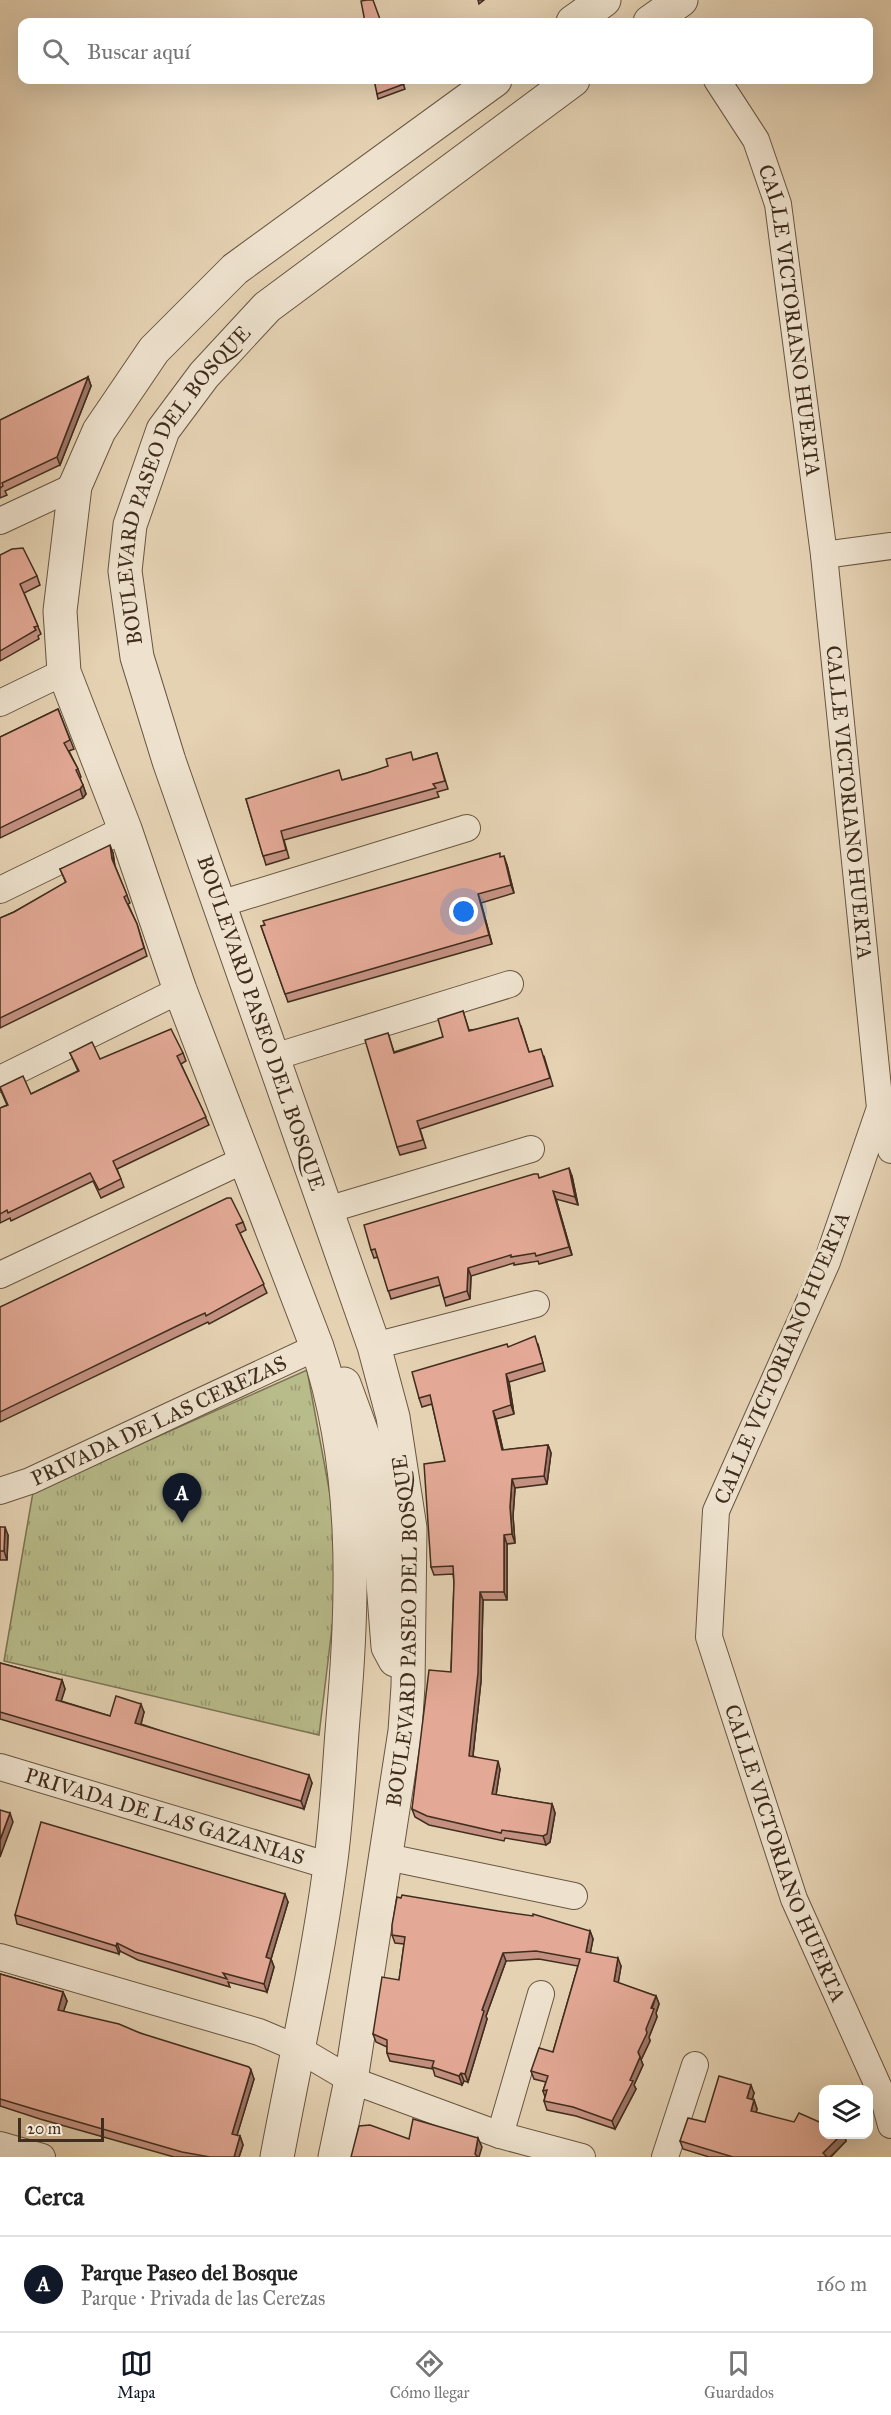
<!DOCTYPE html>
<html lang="es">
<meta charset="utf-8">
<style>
body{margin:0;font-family:"IM FELL Great Primer",serif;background:#f2f2f2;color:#222}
.controls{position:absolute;right:18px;bottom:18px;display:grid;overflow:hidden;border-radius:12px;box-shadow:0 6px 24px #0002}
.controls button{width:54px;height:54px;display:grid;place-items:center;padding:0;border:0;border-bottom:2px solid #e0e0e0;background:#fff;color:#222;font:30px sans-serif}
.scale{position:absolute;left:18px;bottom:15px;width:86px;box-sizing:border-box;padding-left:6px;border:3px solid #402d1d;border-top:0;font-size:16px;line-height:21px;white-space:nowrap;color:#402d1d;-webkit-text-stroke:4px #eee2ce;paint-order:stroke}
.you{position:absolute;left:464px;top:912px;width:21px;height:21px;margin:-15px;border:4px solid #fff;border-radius:50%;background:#1a73e8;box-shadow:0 0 0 9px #1a73e833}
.badge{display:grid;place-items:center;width:39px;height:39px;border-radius:50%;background:#111827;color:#fff;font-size:20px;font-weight:700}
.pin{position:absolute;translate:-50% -50px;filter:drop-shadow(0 2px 3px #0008)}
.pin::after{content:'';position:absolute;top:32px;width:21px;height:18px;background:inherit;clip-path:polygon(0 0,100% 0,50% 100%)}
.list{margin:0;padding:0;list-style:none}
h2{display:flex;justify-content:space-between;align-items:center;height:78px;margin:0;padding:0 24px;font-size:26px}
h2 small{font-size:20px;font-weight:400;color:#767676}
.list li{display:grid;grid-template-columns:39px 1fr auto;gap:18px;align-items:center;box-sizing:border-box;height:96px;padding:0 24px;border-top:2px solid #e0e0e0}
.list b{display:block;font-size:22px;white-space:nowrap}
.list p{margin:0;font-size:20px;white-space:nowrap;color:#767676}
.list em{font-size:20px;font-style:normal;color:#767676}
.icon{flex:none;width:33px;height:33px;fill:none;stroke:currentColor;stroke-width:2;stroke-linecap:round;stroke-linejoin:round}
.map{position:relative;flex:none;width:891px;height:2157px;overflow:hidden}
.search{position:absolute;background:#fff;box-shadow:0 6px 24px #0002;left:18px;right:18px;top:18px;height:66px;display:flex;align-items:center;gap:15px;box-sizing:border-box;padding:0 21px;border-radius:12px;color:#767676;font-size:22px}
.sheet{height:174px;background:#fff}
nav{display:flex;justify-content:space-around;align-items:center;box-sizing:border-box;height:84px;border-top:2px solid #e0e0e0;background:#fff;font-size:16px;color:#767676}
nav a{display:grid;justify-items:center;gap:3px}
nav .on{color:#111827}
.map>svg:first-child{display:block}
.park{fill:url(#park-tufts);stroke:#7c7454;stroke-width:1.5}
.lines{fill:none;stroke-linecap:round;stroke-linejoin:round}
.minor-casing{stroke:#695642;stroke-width:28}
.tertiary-casing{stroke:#695642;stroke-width:35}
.minor{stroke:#eee2ce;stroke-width:26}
.tertiary{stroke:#eee2ce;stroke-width:33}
.wall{fill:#c39181;stroke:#402d1d;stroke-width:1.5}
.shaded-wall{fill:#9f7669;stroke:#402d1d;stroke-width:1.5}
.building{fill:#e3a996;stroke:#402d1d;stroke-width:1.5}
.labels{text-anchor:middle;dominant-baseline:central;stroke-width:6;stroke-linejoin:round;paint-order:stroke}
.street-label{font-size:21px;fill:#402d1d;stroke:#eee2ce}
</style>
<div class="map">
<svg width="891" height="2157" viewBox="0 0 891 2157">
<defs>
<pattern id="park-tufts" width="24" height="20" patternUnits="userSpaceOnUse" patternTransform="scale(1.5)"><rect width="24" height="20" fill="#b8bb8a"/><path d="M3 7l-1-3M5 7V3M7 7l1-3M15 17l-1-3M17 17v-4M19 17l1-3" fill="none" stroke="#979870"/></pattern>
</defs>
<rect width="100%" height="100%" fill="#e5d2b3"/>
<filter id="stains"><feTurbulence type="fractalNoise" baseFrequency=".00333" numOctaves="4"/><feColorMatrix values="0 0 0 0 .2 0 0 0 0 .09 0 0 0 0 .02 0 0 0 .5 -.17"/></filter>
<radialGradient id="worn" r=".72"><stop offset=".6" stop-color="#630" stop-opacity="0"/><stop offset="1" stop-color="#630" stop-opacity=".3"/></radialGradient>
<path class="park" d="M307 1370 341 1554 319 1735 4 1661 33 1492Z"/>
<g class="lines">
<defs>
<g id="minor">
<path id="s1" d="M717 80 756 140 778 204 824 555 880 1108 827 1262 716 1511 709 1637 794 1899 884 2099 891 2125"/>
<path d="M0 521 75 486"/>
<path d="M824 555 891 546"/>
<path d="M0 703 64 672"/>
<path d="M0 890 125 829"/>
<path d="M220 904 467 828"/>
<path d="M274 1057 510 984"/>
<path d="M0 1079 180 990"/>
<path d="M880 1108 891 1150"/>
<path d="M327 1210 531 1149"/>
<path d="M0 1275 246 1159"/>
<path d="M374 1346 536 1304"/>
<path id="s2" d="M0 1491 30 1481 317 1347"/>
<path id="s3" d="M0 1767 330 1866"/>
<path d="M387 1857 574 1896"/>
<path d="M0 1957 259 2032 297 2048 351 2080 500 2135 582 2157"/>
<path d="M500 2135 541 1994"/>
<path d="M0 2145 42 2157"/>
<path d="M665 2157 695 2065"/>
</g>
<g id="tertiary">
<path d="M573 22 604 0"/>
<path d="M650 22 681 0"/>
<path d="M344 1384 374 1466 388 1647 395 1660"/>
<path d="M277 2157C295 2061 317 1964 330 1867 337 1818 339 1768 343 1719 354 1596 357 1465 317 1347L180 990 125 829 64 672 60 611 75 486 99 431 154 350 235 269 495 80"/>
<path id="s4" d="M335 2157 351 2080 405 1731 408 1686 410 1528 393 1417 374 1346 169 761 137 657 125 571 130 525 163 430 204 375 267 307 573 80"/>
</g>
</defs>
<use href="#minor" class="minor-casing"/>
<use href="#tertiary" class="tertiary-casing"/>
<use href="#minor" class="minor"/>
<use href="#tertiary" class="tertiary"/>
</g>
<g class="wall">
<path d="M402 80 405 89 378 99 377 94Z"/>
<path d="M88 377 91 386 60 465 5 491 7 495 0 498V420Z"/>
<path d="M0 555 37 576 40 585 24 593 41 634 38 636 39 639 0 661Z"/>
<path d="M58 709 74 749 69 751 78 769 81 777 80 778 86 794 83 798 0 838V737Z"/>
<path d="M437 753 448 789 437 792 439 797 284 840 289 858 266 865 246 799 343 780Z"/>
<path d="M113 853 115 866 130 903 128 904 137 924 147 956 0 1028V918L14 912 66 883 60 869Z"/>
<path d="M501 857 507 865 514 893 481 903 492 944 288 1002 261 926Z"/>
<path d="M463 1011 469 1030 521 1026 529 1052 544 1056 553 1086 420 1129 426 1148 400 1155 397 1147 388 1033 394 1052 443 1037Z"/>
<path d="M70 1053 100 1059 183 1053 186 1061 181 1064 209 1125 117 1169 124 1187 101 1198 93 1181 11 1221 10 1218 0 1223V1108L7 1105 0 1089 31 1094 78 1071Z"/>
<path d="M572 1176 578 1205 556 1199 572 1255 539 1264 538 1261 514 1265V1263L471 1276 470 1299 446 1306 440 1285 391 1299 378 1257 374 1258 371 1250 539 1178Z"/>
<path d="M243 1222 246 1230 240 1233 267 1293 209 1324 208 1322 0 1422V1307Z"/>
<path d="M538 1344 545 1371 509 1382 514 1414 496 1419 503 1450 548 1445 551 1453 547 1484 515 1488 513 1516 515 1543 507 1544V1600H483L481 1681 473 1756 500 1769 496 1795 552 1804 555 1813 550 1842 546 1845 505 1838 504 1841 429 1825 415 1817 412 1809 451 1672 454 1582 453 1574 434 1575 431 1567 445 1461 432 1404 422 1407 419 1398 508 1347Z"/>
<path d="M0 1527 8 1535 7 1560H0Z"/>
<path d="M0 1663 62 1680 65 1689 61 1701 110 1716 144 1712 141 1724 312 1783 304 1809 0 1719Z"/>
<path d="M288 1902 271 1959 274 1967 267 1992 228 1982 230 1987 138 1960 120 1951 119 1954 17 1924 15 1915Z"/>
<path d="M590 1931 593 1939 590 1953 621 1966 618 1983 656 1996 659 2004 656 2013 657 2017 649 2037 650 2041 641 2060 643 2065 634 2085 636 2089 615 2129 576 2116 547 2110 544 2101 545 2097 543 2091 546 2082 534 2079 531 2071 553 2052 578 1966 539 1959 506 1961 486 2016 487 2019 468 2082 464 2081 462 2085 435 2076 433 2069 390 2061 387 2053V2047L376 2042 373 2034 399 1980 404 1944 395 1943 392 1935Z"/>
<path d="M0 1974 63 1992 67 2001 63 2012 140 2033 254 2079 237 2135 240 2136 243 2145 239 2157H174L40 2119 0 2106Z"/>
<path d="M754 2093 752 2100H754L757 2109 756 2112 824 2134H844L846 2141 831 2157H709L683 2149 680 2141 705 2122Z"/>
</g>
<g class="shaded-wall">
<path d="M478 0H484L479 4Z"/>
<path d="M88 377 91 386 60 465 57 457Z"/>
<path d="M83 785 86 794 83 798 80 789Z"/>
<path d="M110 845 113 853 115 868 112 859Z"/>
<path d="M504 856 507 865 514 893 511 885Z"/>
<path d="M478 894 481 903 492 944 489 935Z"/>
<path d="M569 1168 572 1176 578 1205 575 1197Z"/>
<path d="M553 1191 556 1199 572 1255 569 1247Z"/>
<path d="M468 1268 471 1276 470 1299 467 1291Z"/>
<path d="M506 1374 509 1382 514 1414 511 1405Z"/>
<path d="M493 1411 496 1419 505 1459 502 1450Z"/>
<path d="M548 1445 551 1453 547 1484 544 1476Z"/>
<path d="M512 1479 515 1488 513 1516 515 1543 512 1534 510 1507Z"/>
<path d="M5 1527 8 1535 7 1560 4 1551Z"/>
<path d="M504 1535 507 1544V1600L504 1592Z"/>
<path d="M480 1592 483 1600 481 1681 472 1764 469 1756Z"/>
<path d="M62 1680 65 1689 59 1708 56 1700Z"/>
<path d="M141 1704 144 1712 139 1731 135 1723Z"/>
<path d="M498 1761 500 1769 495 1802 492 1794Z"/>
<path d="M309 1775 312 1783 304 1809 301 1801Z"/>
<path d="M552 1804 555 1813 550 1842 546 1845 543 1836Z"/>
<path d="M10 1813 13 1822 0 1857V1840Z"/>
<path d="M285 1894 288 1902 271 1959 274 1967 267 1992 264 1984 266 1957Z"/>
<path d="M590 1931 593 1939 589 1960 586 1952Z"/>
<path d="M117 1943 120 1951 119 1954 116 1946Z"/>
<path d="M503 1953 506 1961 486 2016 487 2019 468 2082 465 2074 482 2010Z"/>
<path d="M618 1958 621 1966 617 1990 614 1981Z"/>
<path d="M63 1992 67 2001 61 2019 58 2010Z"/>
<path d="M656 1996 659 2004 656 2013 657 2017 649 2037 650 2041 641 2060 638 2052Z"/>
<path d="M640 2057 643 2065 634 2085 636 2089 615 2129 612 2121Z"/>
<path d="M251 2070 254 2079 235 2142 232 2134Z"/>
<path d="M461 2073 464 2081 462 2085 459 2076Z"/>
<path d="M751 2085 754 2093 750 2106 747 2098Z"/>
<path d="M754 2100 757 2109 754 2119 751 2111Z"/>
<path d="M842 2134H844L846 2141 830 2157H825L823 2153Z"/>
<path d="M240 2136 243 2145 239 2157H234Z"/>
<path d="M478 2138 482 2147 479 2157H476L475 2154Z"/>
</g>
<g class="building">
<path d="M367 0H373L381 22H365L361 1Z"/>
<path d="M374 80H402L404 84 377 94Z"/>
<path d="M88 377 57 457 2 483 3 486 0 488V420Z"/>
<path d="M23 548 37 576 20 584 38 626 34 627 36 630 0 651V555L12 549Z"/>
<path d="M58 709 70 740 64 743 78 769 76 770 83 785 80 789 0 828V737Z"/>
<path d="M411 752 413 760 437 753 445 781 433 784 436 788 281 831 286 850 263 856 246 799 339 770 342 780 367 773 388 766 386 759Z"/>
<path d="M110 845 112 859 127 895 124 897 137 924 144 948 0 1018V918L14 912 66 882 60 869Z"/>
<path d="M500 853V857L504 856 511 885 478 894 489 935 285 994 261 926 265 925 263 921Z"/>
<path d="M463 1011 469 1031 518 1018 529 1052 541 1049 550 1078 417 1121 423 1140 397 1147 365 1040 388 1033 394 1053 443 1037 438 1019Z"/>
<path d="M171 1029 183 1053 177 1056 206 1117 113 1161 121 1179 99 1190 90 1173 8 1213 7 1210 0 1214V1108L8 1105 0 1087 23 1076 31 1094 79 1071 70 1053 92 1042 100 1059Z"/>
<path d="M569 1168 575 1197 553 1191 569 1247 536 1256 535 1253 511 1257V1255L468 1268 467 1291 444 1298 438 1277 388 1291 375 1249 371 1250 364 1225 534 1174H538L539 1178Z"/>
<path d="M227 1198H231L243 1222 236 1225 264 1284 206 1316 205 1313 183 1323 0 1412V1307Z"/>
<path d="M535 1336 543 1363 506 1374 511 1405 493 1411 502 1450 548 1445 544 1476 512 1479 510 1507 512 1534 504 1535V1592H480L478 1673 469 1756 498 1761 492 1794 552 1804 547 1834 543 1836 502 1830 501 1833 427 1816 412 1809 429 1670 451 1672 454 1582 453 1566 431 1567 424 1464 445 1461 430 1395 419 1398 412 1372 507 1344 508 1347Z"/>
<path d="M0 1527H5L4 1551H0Z"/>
<path d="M0 1663 62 1680 56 1700 110 1716 116 1696 141 1704 135 1723 309 1775 301 1801 0 1712Z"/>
<path d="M0 1810 10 1813 0 1840Z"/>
<path d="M41 1822 285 1894 266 1957 271 1959 264 1984 223 1973 227 1979 135 1952 117 1943 116 1946 15 1915Z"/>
<path d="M402 1895 498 1911 533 1916V1914L590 1931 586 1952 618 1958 614 1981 656 1996 651 2008 654 2009 646 2029 647 2033 638 2052 640 2057 630 2080 633 2081 612 2121 573 2107 544 2101 547 2090 543 2091 548 2076 531 2071 539 2048 553 2052 580 1959 536 1951 503 1953 482 2010 484 2011 465 2074 461 2073 459 2076 432 2067 434 2061 387 2053V2040L373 2034 382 1977 399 1980 405 1937 392 1935V1925L397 1897 401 1898Z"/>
<path d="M0 1974 63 1992 58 2010 119 2024 140 2033 249 2067 251 2070 232 2134 240 2136 234 2157H210L182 2152 37 2110 0 2099Z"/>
<path d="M719 2076 751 2085 747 2098 754 2100 751 2111 794 2122 799 2113 824 2124V2134H842L823 2153 827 2157H733L680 2141 688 2118 705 2122Z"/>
<path d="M413 2119 478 2138 475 2154 478 2157H351L359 2126 370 2125 409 2139Z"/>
</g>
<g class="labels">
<g class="street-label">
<text stroke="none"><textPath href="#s1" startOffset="256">CALLE VICTORIANO HUERTA</textPath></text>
<text stroke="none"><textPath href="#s4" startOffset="1738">BOULEVARD PASEO DEL BOSQUE</textPath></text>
<text stroke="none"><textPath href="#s1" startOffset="742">CALLE VICTORIANO HUERTA</textPath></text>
<text transform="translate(261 1023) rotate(71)">BOULEVARD PASEO DEL BOSQUE</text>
<text transform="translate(782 1358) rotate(-67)">CALLE VICTORIANO HUERTA</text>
<text stroke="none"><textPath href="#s2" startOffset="174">PRIVADA DE LAS CEREZAS</textPath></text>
<text stroke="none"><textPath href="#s4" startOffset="532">BOULEVARD PASEO DEL BOSQUE</textPath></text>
<text stroke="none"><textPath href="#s3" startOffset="172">PRIVADA DE LAS GAZANIAS</textPath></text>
<text stroke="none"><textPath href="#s1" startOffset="1840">CALLE VICTORIANO HUERTA</textPath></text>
</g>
</g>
<rect width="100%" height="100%" filter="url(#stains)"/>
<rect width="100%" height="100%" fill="url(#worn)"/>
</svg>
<div class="controls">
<button><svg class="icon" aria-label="layers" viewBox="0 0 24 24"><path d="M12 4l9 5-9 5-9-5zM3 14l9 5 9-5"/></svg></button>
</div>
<div class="scale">20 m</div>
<div class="you"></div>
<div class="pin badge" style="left:182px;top:1523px">A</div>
<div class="search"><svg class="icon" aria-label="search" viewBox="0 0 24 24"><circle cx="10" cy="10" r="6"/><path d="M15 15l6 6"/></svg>Buscar aquí</div>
</div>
<section class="sheet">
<h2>Cerca<small></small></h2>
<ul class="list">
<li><span class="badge">A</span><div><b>Parque Paseo del Bosque</b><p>Parque · Privada de las Cerezas</p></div><em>160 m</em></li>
</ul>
</section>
<nav>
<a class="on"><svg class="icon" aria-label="map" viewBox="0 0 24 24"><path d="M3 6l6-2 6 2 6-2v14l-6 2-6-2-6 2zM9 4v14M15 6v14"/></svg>Mapa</a>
<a><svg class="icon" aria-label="directions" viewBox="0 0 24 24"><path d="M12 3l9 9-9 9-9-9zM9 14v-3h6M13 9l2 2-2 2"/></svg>Cómo llegar</a>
<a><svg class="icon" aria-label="saved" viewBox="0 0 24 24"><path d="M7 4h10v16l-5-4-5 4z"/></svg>Guardados</a>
</nav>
